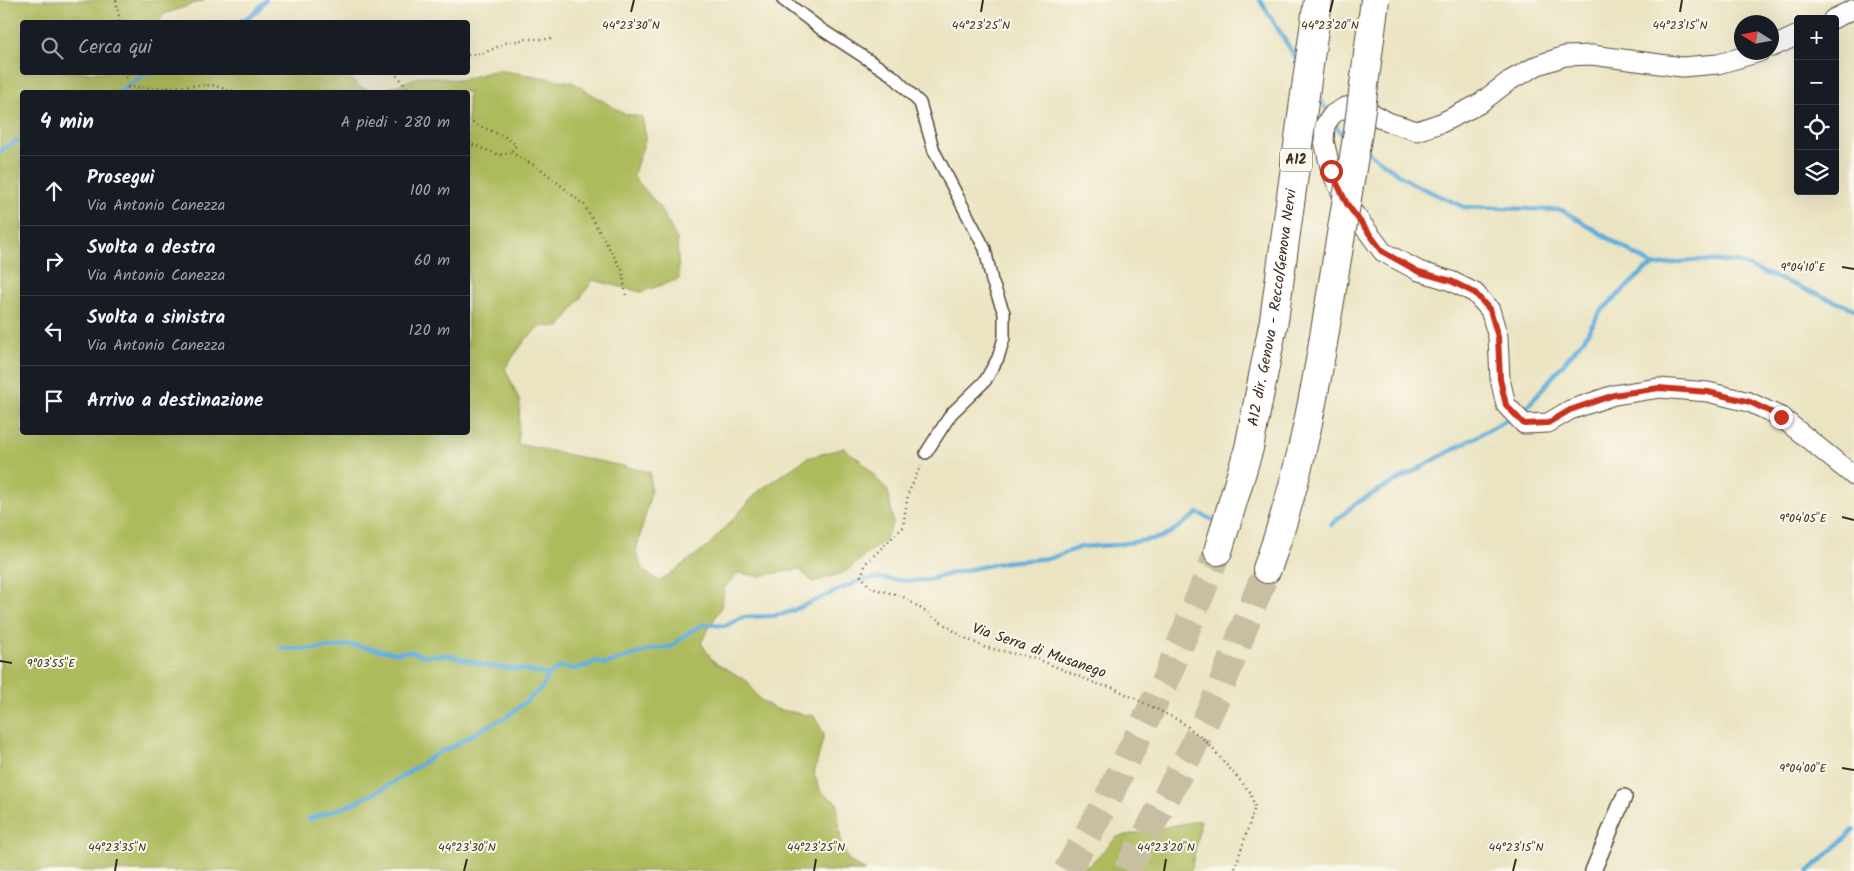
<!DOCTYPE html>
<html lang="it">
<meta charset="utf-8">
<style>
body{margin:0;font-family:Kalam,sans-serif;background:#20242c;color:#f1f3f6}
.controls{position:absolute;right:15px;top:15px;display:grid;overflow:hidden;border-radius:5px;box-shadow:0 5px 20px #0002}
.controls button{width:45px;height:45px;display:grid;place-items:center;padding:0;border:0;border-bottom:1px solid #363941;background:#171b24;color:#f1f3f6;font:25px sans-serif}
.compass{position:absolute;left:1734px;top:15px;width:45px;height:45px;border-radius:50%;background:#171b24;box-shadow:0 5px 20px #0002;rotate:281deg}
.stop{position:absolute;width:15px;height:15px;margin:-11px;border:4px solid #c8321e;border-radius:50%;background:#fff}
.stop.end{background:#c8321e;border-color:#fff;box-shadow:0 1px 5px #0008}
.list{margin:0;padding:0;list-style:none}
h2{display:flex;justify-content:space-between;align-items:center;height:65px;margin:0;padding:0 20px;font-size:21px}
h2 small{font-size:16px;font-weight:400;color:#9ea1a6}
.list li{display:grid;grid-template-columns:32px 1fr auto;gap:15px;align-items:center;box-sizing:border-box;height:70px;padding:0 20px;border-top:1px solid #363941}
.list b{display:block;font-size:19px;white-space:nowrap}
.list p{margin:0;font-size:16px;white-space:nowrap;color:#9ea1a6}
.list em{font-size:16px;font-style:normal;color:#9ea1a6}
.icon{flex:none;width:28px;height:28px;fill:none;stroke:currentColor;stroke-width:2;stroke-linecap:round;stroke-linejoin:round}
.map{position:relative;flex:none;width:1854px;height:871px;overflow:hidden}
.search{position:absolute;background:#171b24;box-shadow:0 5px 20px #0002;left:20px;top:20px;width:450px;height:55px;display:flex;align-items:center;gap:12px;box-sizing:border-box;padding:0 18px;border-radius:5px;color:#9ea1a6;font-size:19px}
.panel{position:absolute;background:#171b24;box-shadow:0 5px 20px #0002;left:20px;top:90px;width:450px;height:345px;border-radius:5px}
.map>svg:first-child{display:block}
.green{fill:#aebb5d;stroke:#74723e;fill-rule:evenodd}
.lines{fill:none;stroke-linecap:round;stroke-linejoin:round}
.stream{stroke:#61aeda;stroke-width:4.5}
.motorway-tunnel{stroke:#c8bfa2;stroke-width:28;stroke-dasharray:28 14;stroke-linecap:butt}
.pedestrian-casing{stroke:#554637;stroke-width:14}
.minor-casing{stroke:#554637;stroke-width:18}
.tertiary-casing{stroke:#554637;stroke-width:21}
.motorway-casing{stroke:#554637;stroke-width:30}
.path{stroke:#554637;stroke-width:2.5;stroke-dasharray:1 4;stroke-linecap:butt}
.pedestrian{stroke:#fff;stroke-width:11}
.minor{stroke:#fff;stroke-width:15}
.tertiary{stroke:#fff;stroke-width:19}
.motorway{stroke:#fff;stroke-width:28}
.motorway-bridge-casing{stroke:#554637;stroke-width:30;stroke-linecap:butt}
.motorway-bridge{stroke:#fff;stroke-width:28}
.route{stroke:#c8321e;stroke-width:6}
.ticks{fill:none;stroke:#3b2a1e;stroke-width:2}
.labels{text-anchor:middle;dominant-baseline:central;stroke-width:4;stroke-linejoin:round;paint-order:stroke}
.shield{fill:#fbf7ec;stroke:#75685c;stroke-width:1}
.shield-label{font-size:14px;font-weight:bold;fill:#3b2a1e}
.street-label{font-size:15px;fill:#3b2a1e;stroke:#fbf7ec}
.ticks-label{font-size:12px;text-anchor:middle;fill:#3b2a1e;stroke:#fbf7ec;stroke-width:4;stroke-linejoin:round;paint-order:stroke}
</style>
<div class="map">
<svg width="1854" height="871" viewBox="0 0 1854 871">
<rect width="100%" height="100%" fill="#fbf7ec"/>
<filter id="ink" filterUnits="userSpaceOnUse"><feTurbulence type="fractalNoise" baseFrequency=".02" numOctaves="2"/><feDisplacementMap in="SourceGraphic" scale="10" xChannelSelector="R" yChannelSelector="G"/><feConvolveMatrix kernelMatrix="1 2 1 2 8 2 1 2 1" color-interpolation-filters="sRGB"/></filter>
<filter id="wash" filterUnits="userSpaceOnUse"><feTurbulence type="fractalNoise" baseFrequency=".0096" numOctaves="4" result="noise"/><feDisplacementMap in="SourceGraphic" scale="20" xChannelSelector="R" yChannelSelector="G"/><feGaussianBlur stdDeviation="1.12" result="paint"/><feColorMatrix in="noise" values="0 0 0 0 0 0 0 0 0 0 0 0 0 0 0 0 0 1.4 0 .05"/><feComposite in="paint" operator="in"/></filter>
<g filter="url(#wash)">
<rect width="100%" height="100%" fill="#ebe4c3"/>
<g class="green">
<path d="M0 0H205L164 14 159 22H22V72H165L169 74 173 72 346 73 359 87 378 92 422 76 460 80 497 70 572 82 624 114 642 117 646 137 633 176 658 205 677 239 679 279 641 292 593 280 560 327 541 326 526 339 505 368 520 402 518 444 650 472 651 493 636 551 643 571 660 581 708 546 759 491 807 458 844 448 861 461 888 491 893 523 884 541 845 572 813 582 799 569 759 576 738 573 725 587 721 607 701 643 713 661 747 681 759 699 775 709 814 716 824 734 814 774 821 792 837 803 841 844 849 861 866 871H0ZM22 92H468V432H22Z"/>
<path d="M1201 820 1191 871H1066L1089 865 1117 837Z"/>
</g>
<g class="lines">
<g class="stream">
<path d="M1260 0 1299 63"/>
<path d="M240 22 256 12 266 0"/>
<path d="M118 92 148 72"/>
<path d="M1316 93 1328 112"/>
<path d="M1333 121 1340 132 1347 138"/>
<path d="M1364 149 1411 183 1464 207 1562 210 1654 266 1695 260 1737 262 1854 309"/>
<path d="M0 151 22 138"/>
<path d="M1518 413 1527 407 1584 339 1600 312 1646 269 1654 266"/>
<path d="M1331 525 1356 503 1512 417"/>
<path d="M281 648 315 649 352 645 397 653 410 651 424 656 448 655 488 666 526 670 548 675"/>
<path d="M309 819 347 806 373 794 400 778 439 752 452 747 480 730 508 716 536 693 544 685 548 675 556 670 561 667 575 669 589 665 596 661 605 664 652 649 671 647 688 633 703 625 708 624 725 626 744 617 771 616 787 613 859 581 874 578 913 581 927 580 957 572 1005 562 1051 558 1081 547 1114 545 1159 538 1170 533 1198 513 1213 520"/>
<path d="M1809 871 1854 830"/>
</g>
</g>
</g>
<g filter="url(#ink)">
<g class="lines">
<g class="motorway-tunnel">
<path d="M1067 871 1108 798 1169 672 1218 551"/>
<path d="M1127 871 1191 751 1219 692 1267 569"/>
</g>
<defs>
<path id="pedestrian" d="M783 0 821 29 893 76 920 103 934 151 985 249 992 281 1004 313V338L998 358 985 381 951 414 926 453"/>
<path id="minor" d="M1593 871 1624 797"/>
<g id="tertiary">
<path d="M1833 19 1854 9"/>
<path d="M1772 47 1798 35"/>
<path d="M1760 52 1718 64 1682 67 1592 55 1565 56 1538 65 1509 81 1479 104 1441 123 1417 131 1388 122 1361 107 1351 106 1345 107 1333 114 1325 125 1324 141 1331 171 1347 204 1383 252 1419 271 1451 281 1475 293 1490 310 1498 337 1500 379 1506 405 1524 424 1548 423 1570 410 1614 395 1659 388 1708 392 1749 402 1781 417 1854 476"/>
</g>
<g id="motorway">
<path id="s1" d="M1218 551 1249 448 1274 320 1318 0"/>
<path d="M1267 569C1294 495 1310 420 1323 343"/>
</g>
</defs>
<use href="#pedestrian" class="pedestrian-casing"/>
<use href="#minor" class="minor-casing"/>
<use href="#tertiary" class="tertiary-casing"/>
<use href="#motorway" class="motorway-casing"/>
<g class="path">
<path d="M116 0 120 22"/>
<path d="M468 55 484 53 506 43 527 39H555"/>
<path d="M125 72 128 87 153 88 212 85 236 92"/>
<path d="M393 72 401 80 410 92"/>
<path d="M468 121 505 137 516 145 511 153"/>
<path d="M468 143 499 155 511 153 541 169 584 205 622 270 626 296"/>
<path d="M921 465 908 494 903 527 866 563 861 576 871 588 902 596 963 637 984 647 1037 659 1100 685 1112 687 1180 721 1205 740 1250 792 1255 807 1234 871"/>
</g>
<use href="#pedestrian" class="pedestrian"/>
<use href="#minor" class="minor"/>
<use href="#tertiary" class="tertiary"/>
<use href="#motorway" class="motorway"/>
<defs>
<path id="motorway-bridge" d="M1323 343 1358 132 1375 0"/>
</defs>
<use href="#motorway-bridge" class="motorway-bridge-casing"/>
<use href="#motorway-bridge" class="motorway-bridge"/>
</g>
</g>
<g class="lines" filter="url(#ink)">
<path class="route" d="M1331 171 1347 204 1383 252 1419 272 1451 281 1475 293 1490 310 1498 337 1500 379 1506 405 1524 424 1548 423 1570 410 1614 395 1659 388 1708 392 1750 402 1781 417"/>
</g>
<path class="ticks" d="M631 12 634 0M981 12 983 0M1330 12 1333 0M1680 12 1682 0M1842 267 1854 269M1842 517 1854 520M0 661 12 663M1842 768 1854 770M115 871 117 859M464 871 467 859M814 871 816 859M1164 871 1166 859M1513 871 1516 859"/>
<g class="labels">
<rect class="shield" x="1280" y="148.5" width="32" height="23" rx="4"/>
<g class="shield-label">
<text x="1296" y="160">A12</text>
</g>
<g class="street-label">
<text stroke="none"><textPath href="#s1" startOffset="250">A12 dir. Genova - Recco/Genova Nervi</textPath></text>
<text transform="translate(1039 651) rotate(19)">Via Serra di Musanego</text>
</g>
</g>
<g class="ticks-label">
<text x="631" y="29">44°23'30"N</text>
<text x="981" y="29">44°23'25"N</text>
<text x="1330" y="29">44°23'20"N</text>
<text x="1680" y="29">44°23'15"N</text>
<text x="1803" y="271">9°04'10"E</text>
<text x="1803" y="522">9°04'05"E</text>
<text x="51" y="667">9°03'55"E</text>
<text x="1803" y="772">9°04'00"E</text>
<text x="117" y="851">44°23'35"N</text>
<text x="467" y="851">44°23'30"N</text>
<text x="816" y="851">44°23'25"N</text>
<text x="1166" y="851">44°23'20"N</text>
<text x="1516" y="851">44°23'15"N</text>
</g>
</svg>
<div class="controls">
<button>+</button>
<button>−</button>
<button><svg class="icon" aria-label="locate" viewBox="0 0 24 24"><circle cx="12" cy="12" r="6"/><path d="M12 2v4M12 18v4M2 12h4M18 12h4"/></svg></button>
<button><svg class="icon" aria-label="layers" viewBox="0 0 24 24"><path d="M12 4l9 5-9 5-9-5zM3 14l9 5 9-5"/></svg></button>
</div>
<svg class="compass" viewBox="-18 -18 36 36"><path d="M0-13l5 13h-10z" fill="#e53935"/><path d="M0 13l5-13h-10z" fill="#9ea1a6"/></svg>
<div class="stop" style="left:1331px;top:171px"></div>
<div class="stop end" style="left:1781px;top:417px"></div>
<div class="search"><svg class="icon" aria-label="search" viewBox="0 0 24 24"><circle cx="10" cy="10" r="6"/><path d="M15 15l6 6"/></svg>Cerca qui</div>
<section class="panel">
<h2>4 min<small>A piedi · 280 m</small></h2>
<ul class="list">
<li><svg class="icon" aria-label="ahead" viewBox="0 0 24 24"><path d="M12 20V5M6 11l6-6 6 6"/></svg><div><b>Prosegui</b><p>Via Antonio Canezza</p></div><em>100 m</em></li>
<li><svg class="icon" aria-label="right" viewBox="0 0 24 24"><path d="M7 20v-9h11M14 6l5 5-5 5"/></svg><div><b>Svolta a destra</b><p>Via Antonio Canezza</p></div><em>60 m</em></li>
<li><svg class="icon" aria-label="left" viewBox="0 0 24 24"><path d="M17 20v-9H6M10 6l-5 5 5 5"/></svg><div><b>Svolta a sinistra</b><p>Via Antonio Canezza</p></div><em>120 m</em></li>
<li><svg class="icon" aria-label="arrive" viewBox="0 0 24 24"><path d="M6 21V4h12l-3 4 3 4H6"/></svg><div><b>Arrivo a destinazione</b></div></li>
</ul>
</section>
</div>
